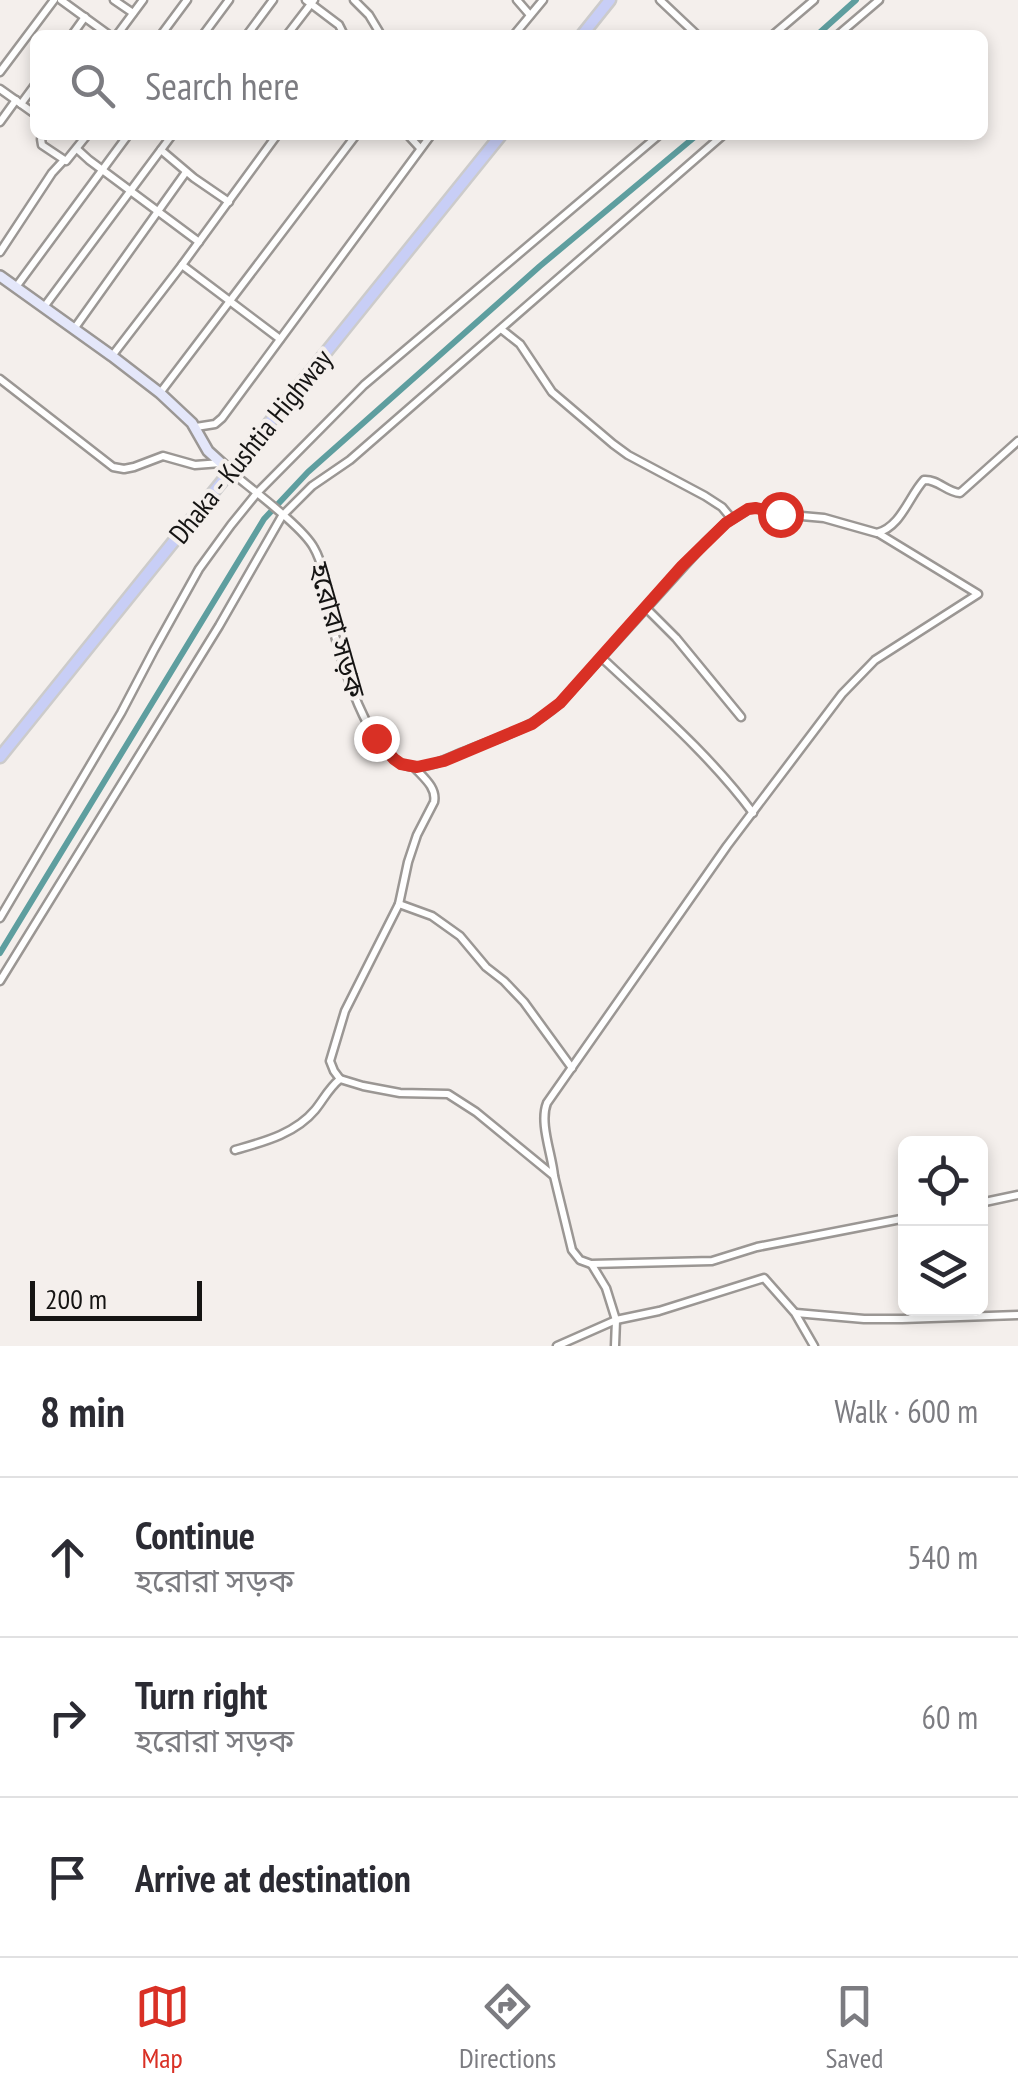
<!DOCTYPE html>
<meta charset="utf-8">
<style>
body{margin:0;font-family:"PT Sans Narrow","Noto Sans Bengali",sans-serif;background:#f7f7f7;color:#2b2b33}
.controls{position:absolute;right:30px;bottom:30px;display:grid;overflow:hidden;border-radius:15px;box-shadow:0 5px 15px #0003}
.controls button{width:90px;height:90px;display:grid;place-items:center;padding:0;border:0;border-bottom:2px solid #e1e1e2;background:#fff;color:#2b2b33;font:50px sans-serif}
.scale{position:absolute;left:30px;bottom:25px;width:172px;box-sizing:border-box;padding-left:10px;border:5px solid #151413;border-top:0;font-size:28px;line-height:35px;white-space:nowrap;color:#151413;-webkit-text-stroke:8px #f4efec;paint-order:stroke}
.stop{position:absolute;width:30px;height:30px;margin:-22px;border:8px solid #d93025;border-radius:50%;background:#fff}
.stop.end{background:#d93025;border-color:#fff;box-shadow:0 2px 10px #0008}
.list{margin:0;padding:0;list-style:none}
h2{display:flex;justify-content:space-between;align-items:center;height:130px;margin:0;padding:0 40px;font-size:42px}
h2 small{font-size:32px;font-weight:400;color:#7c7c81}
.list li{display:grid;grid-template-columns:65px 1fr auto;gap:30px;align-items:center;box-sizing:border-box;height:160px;padding:0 40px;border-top:2px solid #e1e1e2}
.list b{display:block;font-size:38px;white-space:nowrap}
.list p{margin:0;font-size:32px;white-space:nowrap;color:#7c7c81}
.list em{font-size:32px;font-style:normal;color:#7c7c81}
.icon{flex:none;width:55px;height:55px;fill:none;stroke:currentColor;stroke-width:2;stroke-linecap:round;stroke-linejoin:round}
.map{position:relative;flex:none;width:1018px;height:1346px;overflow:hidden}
.search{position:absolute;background:#fff;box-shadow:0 5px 15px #0003;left:30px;right:30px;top:30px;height:110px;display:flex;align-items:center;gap:25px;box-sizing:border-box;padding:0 35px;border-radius:15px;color:#7c7c81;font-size:38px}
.sheet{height:610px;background:#fff}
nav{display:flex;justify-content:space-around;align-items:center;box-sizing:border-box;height:140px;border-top:2px solid #e1e1e2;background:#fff;font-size:28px;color:#7c7c81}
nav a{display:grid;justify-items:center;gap:5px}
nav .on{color:#d93025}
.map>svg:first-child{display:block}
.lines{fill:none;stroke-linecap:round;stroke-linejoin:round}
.canal{stroke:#5e9e9f;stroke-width:6}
.minor-casing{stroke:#9b9794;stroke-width:11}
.secondary-casing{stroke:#9b9794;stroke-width:14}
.primary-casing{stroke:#cccbcb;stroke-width:15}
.minor{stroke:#fff;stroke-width:6}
.secondary{stroke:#e4e7fa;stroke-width:9}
.primary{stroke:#c8cef6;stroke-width:10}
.route{stroke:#d93025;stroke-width:12}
.labels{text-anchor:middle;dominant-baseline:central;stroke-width:8;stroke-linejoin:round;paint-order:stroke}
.street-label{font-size:28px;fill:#151413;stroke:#f4efec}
</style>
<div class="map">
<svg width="1018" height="1346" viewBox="0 0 1018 1346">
<rect width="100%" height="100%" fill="#f4efec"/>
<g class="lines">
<g class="canal">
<path d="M817 35 856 0"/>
<path d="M0 953 264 519 308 472 540 266 697 135"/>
</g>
<defs>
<g id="minor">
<path d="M61 0 109 35"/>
<path d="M114 0 133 13"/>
<path d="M306 0 339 25 344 35"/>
<path d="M354 0 369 15 381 35"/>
<path d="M517 0 530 15"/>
<path d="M660 0 697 35"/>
<path d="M72 35 85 17"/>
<path d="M117 35 143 0"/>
<path d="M161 35 187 0"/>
<path d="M203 35 229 0"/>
<path d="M247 35 273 0"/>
<path d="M287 35 314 0"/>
<path d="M514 35 543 0"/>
<path d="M773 35 814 0"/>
<path d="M838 35 879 0"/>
<path d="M0 72 54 0"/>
<path d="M0 89 35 114"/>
<path d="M21 104 35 85"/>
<path d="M0 122 16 100"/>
<path d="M44 135 41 139 42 145 66 161 87 135"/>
<path d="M408 135 420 148"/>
<path d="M77 149 89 160 199 242"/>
<path d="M161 150 194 178 229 202"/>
<path d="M0 252 52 173 64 160"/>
<path d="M182 265 280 339"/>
<path d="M16 287 128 135"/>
<path d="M44 307 172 135"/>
<path d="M74 329 186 172"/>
<path d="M501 329 520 344 552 392 613 444 628 455 705 496 722 507 732 519"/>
<path d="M112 356 182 265 277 135"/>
<path d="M0 379 113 467 124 469 134 467 163 456 195 465 221 463"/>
<path d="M160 393 356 135"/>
<path d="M196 427 215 424 222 418 431 135"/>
<path d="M230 471C250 488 303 527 314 548 325 567 326 594 330 615 338 651 369 767 415 767 433 767 450 757 466 751 500 737 533 728 560 703L706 542 726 523 749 509 756 508 779 514 824 518 877 533C901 527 909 496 924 480 938 479 946 492 960 493L1018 441"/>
<path d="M646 608 676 638 741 717"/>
<path d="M602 658C654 707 710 755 753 813"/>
<path d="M399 904 432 916 460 936 486 967 504 981 524 1002 572 1068"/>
<path d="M0 918 121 713 154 650 199 569 231 525 257 493 364 385 659 135"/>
<path d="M0 981 219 626 282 516 312 486 350 460 723 135"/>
<path d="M340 1079 363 1086 400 1093 448 1094 476 1112 554 1176 572 1250 580 1260 591 1264 712 1261 757 1247 906 1218"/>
<path d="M235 1150C263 1142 295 1134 315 1110 324 1099 328 1089 340 1079L334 1071 330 1061 345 1011 399 904 408 862 417 835 434 802C437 788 424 778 415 768"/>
<path d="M554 1176C552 1154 539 1123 547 1103L727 846 842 694 875 660 978 594 878 533"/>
<path d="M980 1203 1018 1195"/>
<path d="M592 1265 606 1288 616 1320 615 1346"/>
<path d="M796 1313 864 1319H902L1018 1315"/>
<path d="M557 1346 616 1320 659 1311 764 1278 795 1313 814 1346"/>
</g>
<path id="secondary" d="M0 276 112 356 160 393 192 423 208 451 230 471"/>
<g id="primary">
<path d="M582 35 610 0"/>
<path d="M0 757 501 135"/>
</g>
</defs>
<use href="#minor" class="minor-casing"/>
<use href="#secondary" class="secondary-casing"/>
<use href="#primary" class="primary-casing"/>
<use href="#minor" class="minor"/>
<use href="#secondary" class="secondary"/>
<use href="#primary" class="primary"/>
</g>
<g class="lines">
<path class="route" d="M376 738 394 759 401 764 417 767 444 761 532 724 560 703 682 566 726 523 748 509 756 508 780 514"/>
</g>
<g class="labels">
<g class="street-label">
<text transform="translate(250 446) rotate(-51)">Dhaka - Kushtia Highway</text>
<text transform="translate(338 630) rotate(74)">হরোরা সড়ক</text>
</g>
</g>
</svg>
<div class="controls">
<button><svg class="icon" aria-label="locate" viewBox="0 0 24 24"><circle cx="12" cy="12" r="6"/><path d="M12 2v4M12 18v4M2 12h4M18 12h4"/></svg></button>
<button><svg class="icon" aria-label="layers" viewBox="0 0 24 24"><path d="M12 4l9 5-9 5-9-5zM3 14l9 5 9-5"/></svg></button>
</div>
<div class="scale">200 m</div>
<div class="stop" style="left:780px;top:514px"></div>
<div class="stop end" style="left:376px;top:738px"></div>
<div class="search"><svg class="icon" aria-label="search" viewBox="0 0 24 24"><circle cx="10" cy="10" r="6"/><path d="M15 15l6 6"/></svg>Search here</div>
</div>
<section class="sheet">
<h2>8 min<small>Walk · 600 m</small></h2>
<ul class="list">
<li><svg class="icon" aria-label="ahead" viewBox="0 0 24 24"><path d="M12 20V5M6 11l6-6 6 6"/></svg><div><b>Continue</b><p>হরোরা সড়ক</p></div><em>540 m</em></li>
<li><svg class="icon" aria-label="right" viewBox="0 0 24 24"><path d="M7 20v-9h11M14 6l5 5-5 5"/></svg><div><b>Turn right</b><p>হরোরা সড়ক</p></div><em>60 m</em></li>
<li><svg class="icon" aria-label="arrive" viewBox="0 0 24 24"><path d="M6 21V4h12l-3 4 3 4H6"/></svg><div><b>Arrive at destination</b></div></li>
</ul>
</section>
<nav>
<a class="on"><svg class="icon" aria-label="map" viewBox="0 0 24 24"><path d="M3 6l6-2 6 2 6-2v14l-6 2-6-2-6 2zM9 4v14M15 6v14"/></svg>Map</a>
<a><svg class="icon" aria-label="directions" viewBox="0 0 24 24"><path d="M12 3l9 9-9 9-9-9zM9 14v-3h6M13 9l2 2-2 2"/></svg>Directions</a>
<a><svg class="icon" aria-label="saved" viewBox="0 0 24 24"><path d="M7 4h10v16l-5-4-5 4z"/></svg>Saved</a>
</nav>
